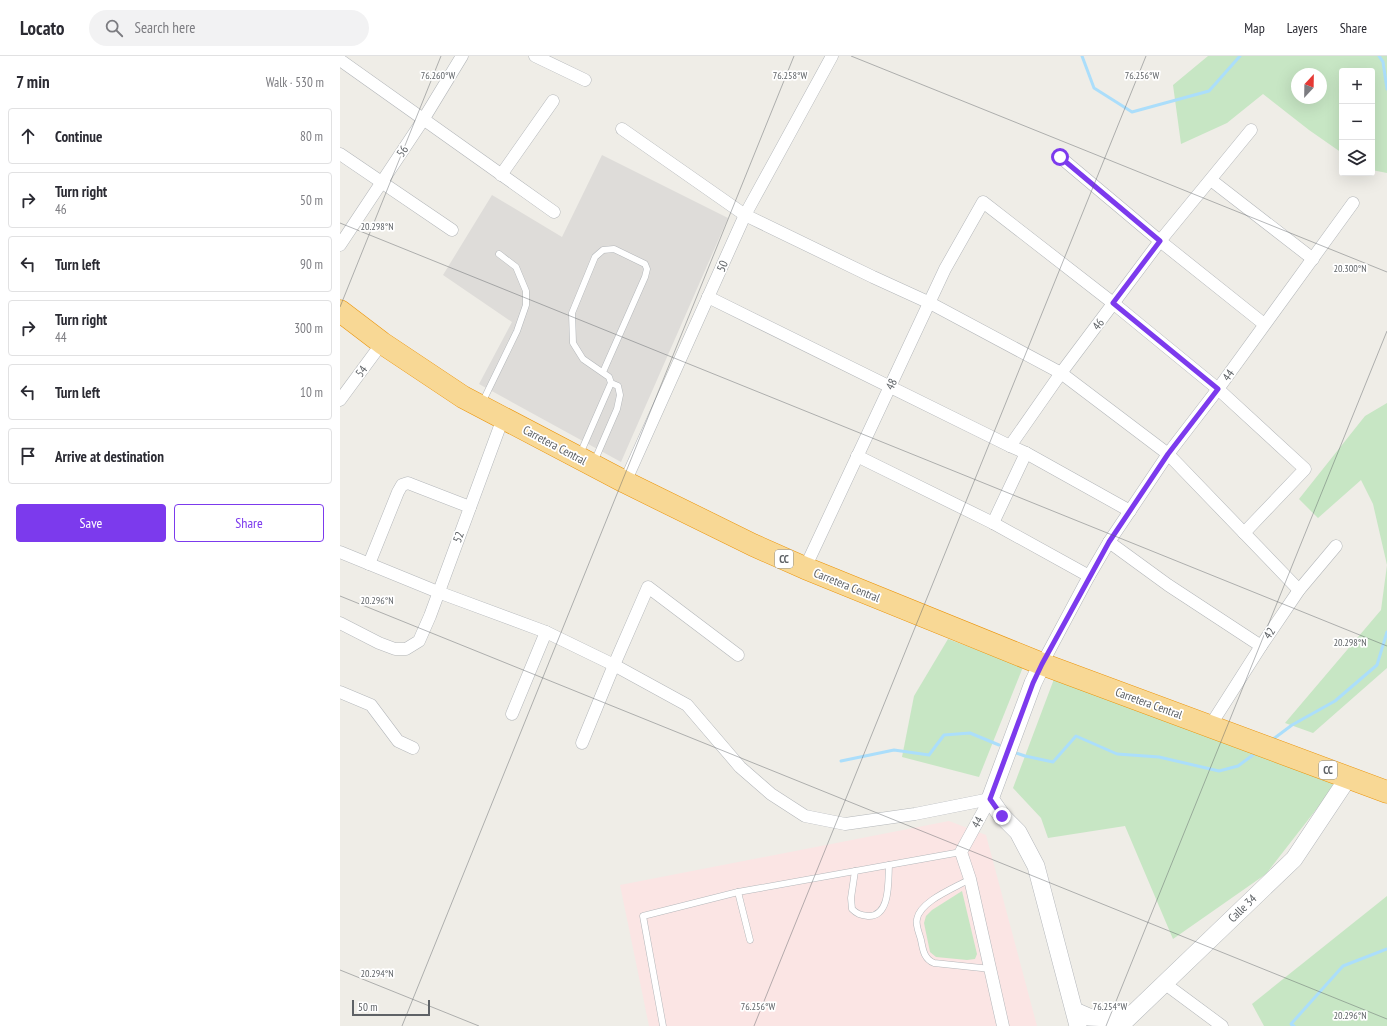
<!DOCTYPE html>
<meta charset="utf-8">
<style>
body{margin:0;font-family:"PT Sans Narrow",sans-serif;background:#f2f2f3;color:#2b2b33}
.controls{position:absolute;right:12px;top:12px;display:grid;overflow:hidden;border-radius:4px;box-shadow:0 4px 16px #0002}
.controls button{width:36px;height:36px;display:grid;place-items:center;padding:0;border:0;border-bottom:1px solid #e1e1e2;background:#fff;color:#2b2b33;font:20px sans-serif}
.compass{position:absolute;left:951px;top:12px;width:36px;height:36px;border-radius:50%;background:#fff;box-shadow:0 4px 16px #0002;rotate:22deg}
.scale{position:absolute;left:12px;bottom:10px;width:78px;box-sizing:border-box;padding-left:4px;border:2px solid #5e6266;border-top:0;font-size:11px;line-height:14px;white-space:nowrap;color:#5e6266;-webkit-text-stroke:3px #fff;paint-order:stroke}
.stop{position:absolute;width:12px;height:12px;margin:-9px;border:3px solid #7c3aed;border-radius:50%;background:#fff}
.stop.end{background:#7c3aed;border-color:#fff;box-shadow:0 1px 4px #0008}
.list{margin:0;padding:0;list-style:none}
h2{display:flex;justify-content:space-between;align-items:center;height:52px;margin:0;padding:0 16px;font-size:17px}
h2 small{font-size:13px;font-weight:400;color:#7c7c81}
.list li{display:grid;grid-template-columns:26px 1fr auto;gap:12px;align-items:center;box-sizing:border-box;height:56px;margin:0 8px 8px;padding:0 8px;border:1px solid #e1e1e2;border-radius:4px}
.list b{display:block;font-size:15px;white-space:nowrap}
.list p{margin:0;font-size:13px;white-space:nowrap;color:#7c7c81}
.list em{font-size:13px;font-style:normal;color:#7c7c81}
.actions{display:flex;gap:8px;padding:12px 16px}
.actions a{flex:1;padding:9px 0;border:1px solid #7c3aed;border-radius:4px;text-align:center;font-size:14px;color:#7c3aed}
.actions .main{background:#7c3aed;color:#fff}
.icon{flex:none;width:22px;height:22px;fill:none;stroke:currentColor;stroke-width:2;stroke-linecap:round;stroke-linejoin:round}
.map{position:relative;flex:none;width:1047px;height:970px;overflow:hidden}
header{display:flex;align-items:center;gap:24px;box-sizing:border-box;height:56px;padding:0 20px;background:#fff;border-bottom:1px solid #e1e1e2}
header strong{font-size:19px}
nav{display:flex;gap:22px;margin-inline-start:auto;font-size:14px}
.search{width:280px;height:36px;background:#f2f2f3;display:flex;align-items:center;gap:10px;box-sizing:border-box;padding:0 14px;border-radius:22px;color:#7c7c81;font-size:15px}
main{display:flex}
aside{flex:1;background:#fff}
.map>svg:first-child{display:block}
.industrial{fill:#dedcd9}
.medical{fill:#fbe5e4}
.green{fill:#c7e6c4;fill-rule:evenodd}
.lines{fill:none;stroke-linecap:round;stroke-linejoin:round}
.stream{stroke:#abdefb;stroke-width:3}
.lane-casing{stroke:#b4b7ba;stroke-width:7}
.street-casing{stroke:#b4b7ba;stroke-width:13}
.secondary-casing{stroke:#b3b6ba;stroke-width:18}
.highway-casing{stroke:#eb950b;stroke-width:23}
.lane{stroke:#fff;stroke-width:6}
.street{stroke:#fff;stroke-width:12}
.secondary{stroke:#fff;stroke-width:17}
.highway{stroke:#f8d895;stroke-width:22}
.route{stroke:#7c3aed;stroke-width:5}
.ticks{fill:none;stroke:#5e6266;stroke-width:1;stroke-opacity:0.45}
.labels{text-anchor:middle;dominant-baseline:central;stroke-width:3.5;stroke-linejoin:round;paint-order:stroke}
.shield{fill:#fff;stroke:#8e9194;stroke-width:1}
.shield-label{font-size:11px;font-weight:bold;fill:#5e6266}
.street-label{font-size:12px;fill:#5e6266;stroke:#fff}
.ticks-label{font-size:10px;text-anchor:middle;fill:#5e6266;stroke:#fff;stroke-width:3.5;stroke-linejoin:round;paint-order:stroke}
</style>
<header>
<strong>Locato</strong>
<div class="search"><svg class="icon" aria-label="search" viewBox="0 0 24 24"><circle cx="10" cy="10" r="6"/><path d="M15 15l6 6"/></svg>Search here</div>
<nav><a>Map</a><a>Layers</a><a>Share</a></nav>
</header>
<main>
<aside>
<h2>7 min<small>Walk · 530 m</small></h2>
<ul class="list">
<li><svg class="icon" aria-label="ahead" viewBox="0 0 24 24"><path d="M12 20V5M6 11l6-6 6 6"/></svg><div><b>Continue</b></div><em>80 m</em></li>
<li><svg class="icon" aria-label="right" viewBox="0 0 24 24"><path d="M7 20v-9h11M14 6l5 5-5 5"/></svg><div><b>Turn right</b><p>46</p></div><em>50 m</em></li>
<li><svg class="icon" aria-label="left" viewBox="0 0 24 24"><path d="M17 20v-9H6M10 6l-5 5 5 5"/></svg><div><b>Turn left</b></div><em>90 m</em></li>
<li><svg class="icon" aria-label="right" viewBox="0 0 24 24"><path d="M7 20v-9h11M14 6l5 5-5 5"/></svg><div><b>Turn right</b><p>44</p></div><em>300 m</em></li>
<li><svg class="icon" aria-label="left" viewBox="0 0 24 24"><path d="M17 20v-9H6M10 6l-5 5 5 5"/></svg><div><b>Turn left</b></div><em>10 m</em></li>
<li><svg class="icon" aria-label="arrive" viewBox="0 0 24 24"><path d="M6 21V4h12l-3 4 3 4H6"/></svg><div><b>Arrive at destination</b></div></li>
</ul>
<div class="actions"><a class="main">Save</a><a>Share</a></div>
</aside>
<div class="map">
<svg width="1047" height="970" viewBox="0 0 1047 970">
<rect width="100%" height="100%" fill="#efede7"/>
<path class="industrial" d="M262 99 388 162 281 406 139 328 172 266 103 219 152 139 222 181Z"/>
<path class="medical" d="M609 765 646 779 697 970H309L280 829Z"/>
<g class="green">
<path d="M868 0H1047V117L1032 114V15H1002V97L969 74 923 38 887 67 841 88 833 29ZM957 18H981V42H957Z"/>
<path d="M1047 347V612L973 677 945 667 1041 554 1047 509 1033 448 1021 424 978 462 959 443 1025 360Z"/>
<path d="M608 583 683 611 639 721 562 701 574 640Z"/>
<path d="M714 623 996 728 926 818 833 883 785 770 708 782 701 762 673 732Z"/>
<path d="M622 835 637 898 635 903 627 904 596 901 590 896 584 867 586 860 592 854Z"/>
<path d="M1047 840V970H924L912 948Z"/>
</g>
<g class="lines">
<g class="stream">
<path d="M742 0 754 32 792 56 869 35 900 0"/>
<path d="M1039 0 1043 6 1047 33"/>
<path d="M932 684 952 669 995 645 1037 609 1047 576"/>
<path d="M676 697 685 700 713 706 736 680 777 698 819 701 879 715 898 710 917 696"/>
<path d="M501 705 554 694 589 699 604 679 630 677 659 689"/>
<path d="M954 970 951 968 1003 910 1047 893"/>
</g>
<defs>
<g id="lane">
<path d="M142 347 177 275 186 249V235L176 211 159 198"/>
<path d="M240 398 271 327 269 321 243 303 233 287 232 257 255 201 263 194 274 193 305 208 307 213 305 221 263 316"/>
<path d="M254 406 277 353 280 339 278 330 271 327"/>
<path d="M515 815 511 842 512 853C517 858 520 859 528 860 551 861 548 824 549 809"/>
<path d="M630 823C615 832 580 845 577 863 575 869 580 879 581 884 583 894 584 903 594 907L651 913"/>
<path d="M410 884 398 836 621 796"/>
<path d="M323 970 303 860 398 836"/>
</g>
<g id="street">
<path d="M195 0 245 24"/>
<path d="M0 4 214 156"/>
<path d="M282 73 405 159 533 221 590 247 721 317 828 398 959 534"/>
<path d="M0 98 112 174"/>
<path d="M720 101 820 185 924 268"/>
<path d="M161 119 213 45"/>
<path d="M871 124 973 203"/>
<path d="M0 189 83 64 122 0"/>
<path d="M368 241 670 390 686 397 790 455"/>
<path d="M0 344 42 287"/>
<path d="M670 390 721 317 820 185 911 74"/>
<path d="M517 400 653 467 749 520"/>
<path d="M285 426 405 159 492 0"/>
<path d="M653 467 686 397"/>
<path d="M769 486 828 529 921 590"/>
<path d="M0 496 98 536 206 576 274 609 347 649 400 711 431 738 465 760 505 768 575 758 650 743"/>
<path d="M29 508 58 436 62 429 68 427 73 429 130 451"/>
<path d="M465 512 605 213 643 146 773 247 878 333 965 413 904 477"/>
<path d="M0 567 39 587 55 593H66L79 585 90 560 163 362"/>
<path d="M702 608 749 520 769 486 828 398 878 333 1013 147"/>
<path d="M0 636 31 649 58 685 73 692"/>
<path d="M172 658 206 576"/>
<path d="M870 670 921 590 959 534 996 490"/>
<path d="M242 687 274 609 308 531 398 599"/>
<path d="M650 743 621 796 630 823 663 970"/>
<path d="M824 927 882 970"/>
</g>
<g id="secondary">
<path d="M702 608 693 627 650 743 662 760 678 776 696 810 738 970"/>
<path d="M735 955 749 961 770 962 791 958"/>
<path d="M780 970 954 803 1008 722"/>
</g>
<path id="highway" d="M0 255 42 287 123 341 285 426 413 489 465 512 702 608 1047 736"/>
</defs>
<use href="#lane" class="lane-casing"/>
<use href="#street" class="street-casing"/>
<use href="#secondary" class="secondary-casing"/>
<use href="#highway" class="highway-casing"/>
<use href="#lane" class="lane"/>
<use href="#street" class="street"/>
<use href="#secondary" class="secondary"/>
<use href="#highway" class="highway"/>
</g>
<g class="lines">
<path class="route" d="M662 760 650 743 693 627 702 608 769 486 828 398 878 333 773 247 820 185 720 101"/>
</g>
<path class="ticks" d="M511 0 1047 216M0 167 1047 590M0 251 101 0M0 540 1047 963M0 914 139 970M62 970 454 0M414 970 806 0M766 970 1047 275"/>
<g class="labels">
<g class="shield">
<rect x="435" y="494" width="18" height="18" rx="3"/>
<rect x="979" y="705" width="18" height="18" rx="3"/>
</g>
<g class="shield-label">
<text x="444" y="503">CC</text>
<text x="988" y="714">CC</text>
</g>
<g class="street-label">
<text transform="translate(62 95) rotate(-56)">56</text>
<text transform="translate(382 210) rotate(-66)">50</text>
<text transform="translate(758 268) rotate(-53)">46</text>
<text transform="translate(21 315) rotate(-54)">54</text>
<text transform="translate(888 319) rotate(-55)">44</text>
<text transform="translate(551 328) rotate(-64)">48</text>
<text transform="translate(215 389) rotate(28)">Carretera Central</text>
<text transform="translate(118 481) rotate(-70)">52</text>
<text transform="translate(507 529) rotate(22)">Carretera Central</text>
<text transform="translate(929 577) rotate(-56)">42</text>
<text transform="translate(809 647) rotate(20)">Carretera Central</text>
<text transform="translate(637 766) rotate(-61)">44</text>
<text transform="translate(902 852) rotate(-44)">Calle 34</text>
</g>
</g>
<g class="ticks-label">
<text x="802" y="23">76.256°W</text>
<text x="98" y="23">76.260°W</text>
<text x="450" y="23">76.258°W</text>
<text x="37" y="174">20.298°N</text>
<text x="1010" y="216">20.300°N</text>
<text x="37" y="548">20.296°N</text>
<text x="1010" y="590">20.298°N</text>
<text x="37" y="921">20.294°N</text>
<text x="418" y="954">76.256°W</text>
<text x="770" y="954">76.254°W</text>
<text x="1010" y="963">20.296°N</text>
</g>
</svg>
<div class="controls">
<button>+</button>
<button>−</button>
<button><svg class="icon" aria-label="layers" viewBox="0 0 24 24"><path d="M12 4l9 5-9 5-9-5zM3 14l9 5 9-5"/></svg></button>
</div>
<svg class="compass" viewBox="-18 -18 36 36"><path d="M0-13l5 13h-10z" fill="#e53935"/><path d="M0 13l5-13h-10z" fill="#7c7c81"/></svg>
<div class="scale">50 m</div>
<div class="stop" style="left:720px;top:101px"></div>
<div class="stop end" style="left:662px;top:760px"></div>
</div>
</main>
